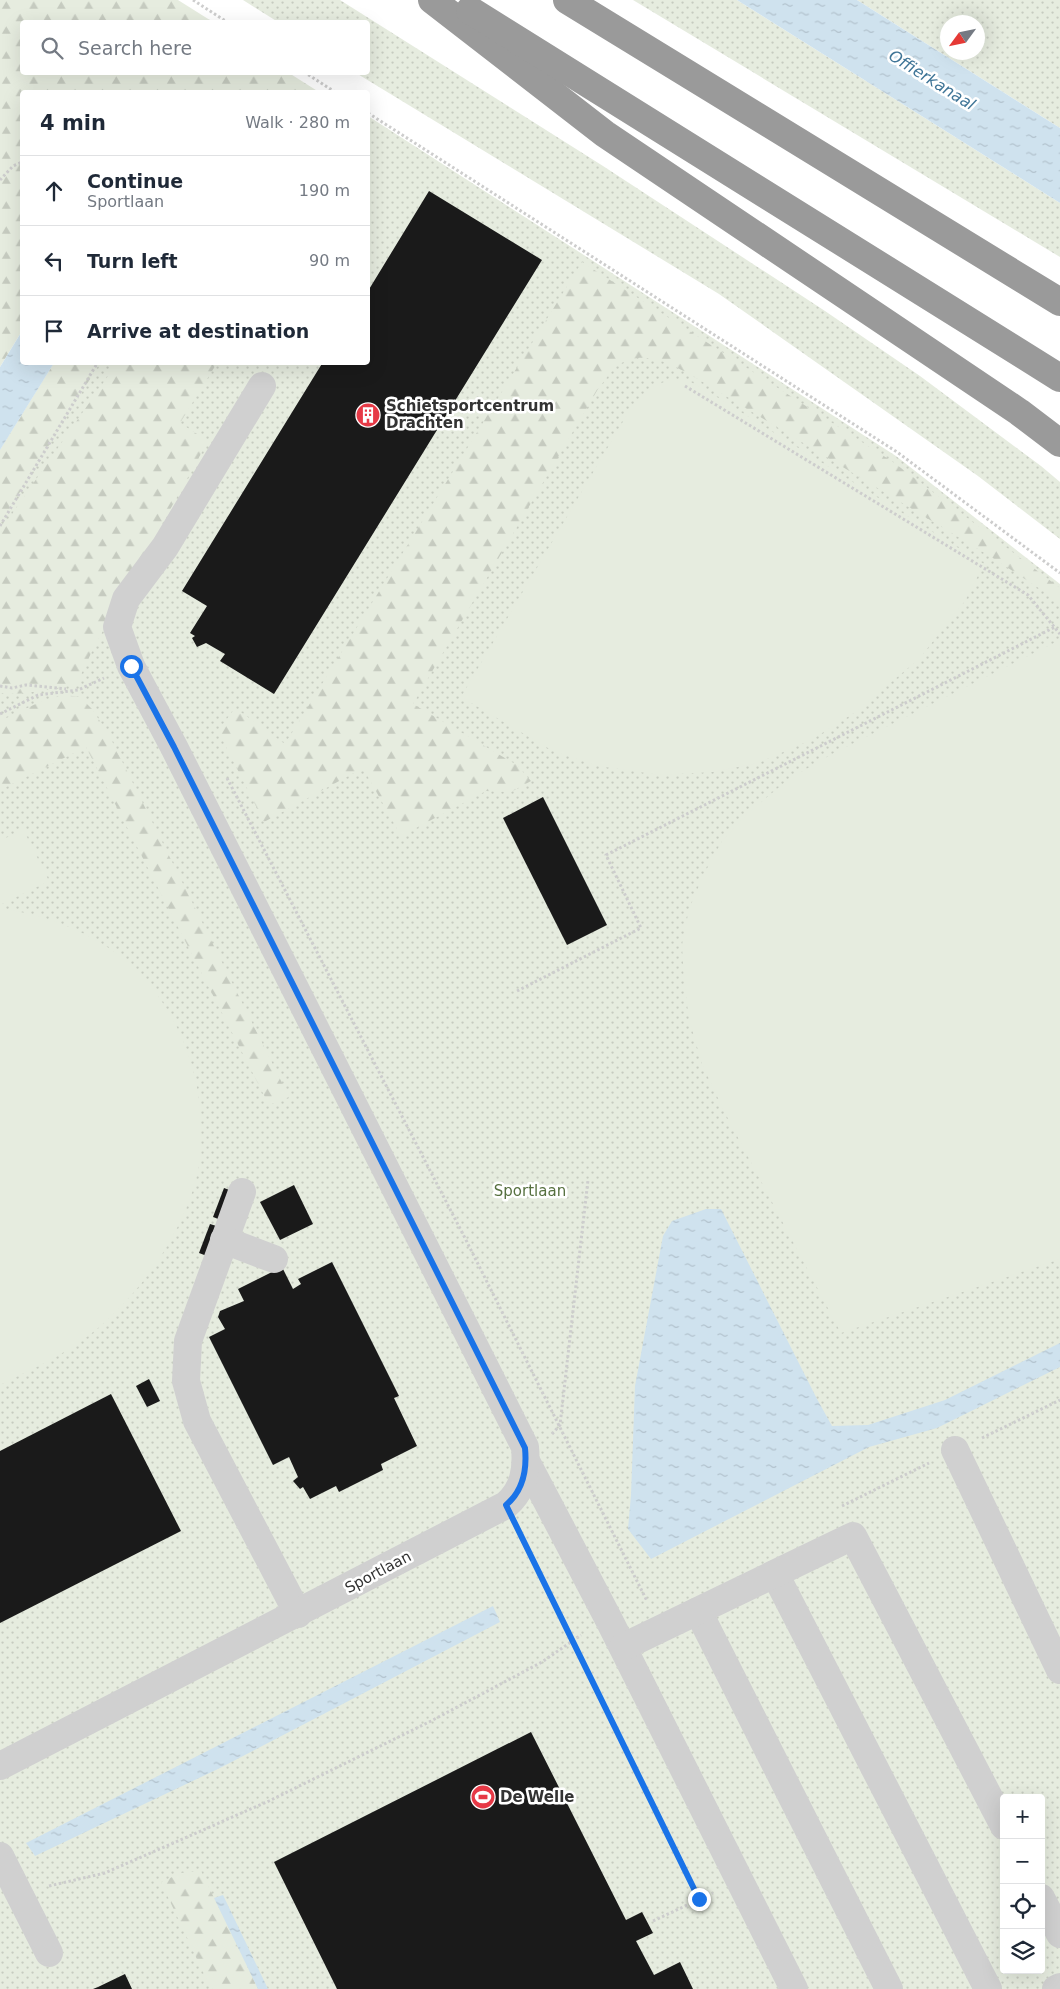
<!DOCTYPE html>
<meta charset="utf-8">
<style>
body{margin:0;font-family:"DejaVu Sans",sans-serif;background:#f6f6f7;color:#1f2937}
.controls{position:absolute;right:15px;bottom:15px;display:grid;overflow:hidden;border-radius:5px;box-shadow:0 5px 20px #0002}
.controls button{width:45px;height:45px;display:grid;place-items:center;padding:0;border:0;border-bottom:1px solid #e0e1e3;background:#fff;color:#1f2937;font:25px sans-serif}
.compass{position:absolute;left:940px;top:15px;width:45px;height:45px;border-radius:50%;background:#fff;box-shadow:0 5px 20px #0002;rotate:237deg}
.stop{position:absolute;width:15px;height:15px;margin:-11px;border:4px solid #1a73e8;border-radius:50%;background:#fff}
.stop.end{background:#1a73e8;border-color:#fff;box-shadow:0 1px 5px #0008}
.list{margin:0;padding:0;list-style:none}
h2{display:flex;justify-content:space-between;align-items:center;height:65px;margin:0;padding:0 20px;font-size:21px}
h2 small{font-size:16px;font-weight:400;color:#747a83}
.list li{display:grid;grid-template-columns:32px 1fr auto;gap:15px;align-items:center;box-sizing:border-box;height:70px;padding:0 20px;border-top:1px solid #e0e1e3}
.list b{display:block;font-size:19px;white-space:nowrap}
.list p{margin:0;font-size:16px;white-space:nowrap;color:#747a83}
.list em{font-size:16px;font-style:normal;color:#747a83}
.icon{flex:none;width:28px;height:28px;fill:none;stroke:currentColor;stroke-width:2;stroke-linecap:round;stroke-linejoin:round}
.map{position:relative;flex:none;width:1060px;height:1989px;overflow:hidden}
.search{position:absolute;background:#fff;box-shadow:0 5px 20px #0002;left:20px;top:20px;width:350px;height:55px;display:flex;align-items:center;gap:12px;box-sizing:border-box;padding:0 18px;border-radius:5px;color:#747a83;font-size:19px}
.panel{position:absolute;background:#fff;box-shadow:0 5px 20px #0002;left:20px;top:90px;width:350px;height:275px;border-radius:5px}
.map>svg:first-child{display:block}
.grass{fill:url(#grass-dots);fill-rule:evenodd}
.forest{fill:url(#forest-firs)}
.pitch{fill:#e6ecdf}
.water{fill:url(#water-ripples)}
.building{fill:#1a1a1a}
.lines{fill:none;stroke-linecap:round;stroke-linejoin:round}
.path{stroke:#cdcdcd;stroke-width:3;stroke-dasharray:2.5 2.5;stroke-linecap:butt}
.minor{stroke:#d0d0d0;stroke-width:28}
.highway{stroke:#9a9a9a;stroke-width:28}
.route{stroke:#1a73e8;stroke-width:6}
.labels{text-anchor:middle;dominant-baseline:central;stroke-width:5;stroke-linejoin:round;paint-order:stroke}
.poi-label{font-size:15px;font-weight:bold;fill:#333;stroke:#fff;text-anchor:start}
.park-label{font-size:15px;fill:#56703f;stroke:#fff}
.street-label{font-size:15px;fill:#333;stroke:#fff}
.water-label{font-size:16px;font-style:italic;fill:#3f7597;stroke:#fff}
</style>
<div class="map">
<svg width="1060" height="1989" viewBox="0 0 1060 1989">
<defs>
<pattern id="grass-dots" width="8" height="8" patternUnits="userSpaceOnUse" patternTransform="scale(1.25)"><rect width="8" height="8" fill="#e6ecdf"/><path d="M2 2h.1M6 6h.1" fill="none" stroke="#c6cbc0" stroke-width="1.8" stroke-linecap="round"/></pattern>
<pattern id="forest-firs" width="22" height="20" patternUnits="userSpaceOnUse" patternTransform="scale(1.25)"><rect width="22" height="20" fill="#e6ecdf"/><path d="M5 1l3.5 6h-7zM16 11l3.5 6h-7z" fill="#c6cbc0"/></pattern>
<pattern id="water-ripples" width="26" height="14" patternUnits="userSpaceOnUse" patternTransform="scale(1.25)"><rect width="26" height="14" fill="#cfe2ee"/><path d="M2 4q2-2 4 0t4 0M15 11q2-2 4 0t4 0" fill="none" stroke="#b2c2cd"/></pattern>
</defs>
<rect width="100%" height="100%" fill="#fff"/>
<g class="grass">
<path d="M243 0H340L603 166 825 311 920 376 1041 466 1060 482V539L978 476 719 294 356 73 368 72V22H278Z"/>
<path d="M633 0H737L1060 203V257Z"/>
<path d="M857 0H1060V128ZM948 22H978V52H948Z"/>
<path d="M368 116 896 456 1060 584V1989H0V450L54 363 368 362ZM1004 1798H1041V1970H1004Z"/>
</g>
<g class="forest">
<path d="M0 0H178L213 22H22V72L289 73 319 92H22V331L0 367Z"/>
<path d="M582 262 893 462 1060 588V602L996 560 701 381C676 367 647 347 618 365 611 370 604 382 598 389L413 704 517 765 531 781 511 792 486 791 401 836 363 768 264 822 218 731 235 708 285 744Z"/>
<path d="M54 363H100L0 524V450Z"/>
<path d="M117 363H217L180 423 208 441 94 647 76 685C51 688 26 696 0 693V534L14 511Z"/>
<path d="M65 695 80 697 92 709 109 735 289 1097 269 1105 86 747 0 790V721L44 700Z"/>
<path d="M201 1871 258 1989H211L161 1882 181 1873Z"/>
</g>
<g class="pitch">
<path d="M670 380 689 381 709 392 984 564 965 601 919 659 854 713 811 740 758 763 713 772 660 775 598 766 553 751 461 697 628 413C642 394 647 387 670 380Z"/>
<path d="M1060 640V1259L841 1333 724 1111 702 1064 689 1019 684 981 682 945 689 909 704 874 722 841 749 812 789 779 832 754Z"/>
<path d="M23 829 49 881 0 905V841Z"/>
<path d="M0 909C46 913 103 937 136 970 180 1014 203 1076 201 1138 201 1145 202 1153 200 1160 196 1188 184 1217 170 1241 149 1279 113 1320 77 1344 53 1360 26 1372 0 1385Z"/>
</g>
<g class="water">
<path d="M737 0H857L1060 128V203Z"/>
<path d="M22 331V362L54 363 0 450V367Z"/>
<path d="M706 1209H721L817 1399 832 1426 868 1425 945 1400 1060 1343V1367L937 1428 869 1447 651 1559 628 1529 631 1495 635 1386 663 1236 672 1221Z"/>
<path d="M493 1606 500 1622 220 1768 35 1856 26 1843Z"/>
<path d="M223 1895 268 1989H258L214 1898Z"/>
</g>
<g class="building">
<path d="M429 191 542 260 274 694 220 661 225 654 206 643 197 647 192 638 195 636 190 633 207 606 182 591 323 362H368V291Z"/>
<path d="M543 797 607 925 567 945 503 818Z"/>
<path d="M294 1185 313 1224 280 1240 260 1202Z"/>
<path d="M224 1188 240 1194 229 1223 213 1217Z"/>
<path d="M210 1224 226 1229 215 1259 199 1253Z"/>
<path d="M332 1262 399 1396 394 1398 417 1446 381 1464 383 1470 339 1492 336 1486 310 1499 303 1487 300 1489 293 1481 298 1477 289 1457 273 1465 209 1337 225 1329 218 1317 220 1311 244 1301 238 1289 282 1267 293 1289 301 1284 298 1279Z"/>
<path d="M149 1379 160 1401 147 1407 136 1386Z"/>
<path d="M111 1394 181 1531 0 1623V1451Z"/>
<path d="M531 1732 626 1920 642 1912 653 1933 636 1941 654 1975 680 1962 693 1989H337L274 1862Z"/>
<path d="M125 1974 132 1989H93L98 1987Z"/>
</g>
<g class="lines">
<g class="path">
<path d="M193 0 227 22"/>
<path d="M304 72 335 92"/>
<path d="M368 113 897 452 1060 573"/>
<path d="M0 180 13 166 22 162"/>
<path d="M685 386 1028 595 1060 634"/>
<path d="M0 526 98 362"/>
<path d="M0 686 12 688 26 685 66 689"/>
<path d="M0 714 38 695 78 690 104 678"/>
<path d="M227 778 467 1242 647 1601"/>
<path d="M517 991 641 928 606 855 1055 627"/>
<path d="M552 1434 560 1425 588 1180"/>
<path d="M982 1438 1060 1400"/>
<path d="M842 1506 929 1463"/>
<path d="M520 1532 699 1899"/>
<path d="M49 1886 105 1873 269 1801 431 1721 542 1662 581 1635"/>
<path d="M653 1921 713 1893"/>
</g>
<g class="minor">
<path d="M242 1192 188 1341 186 1381 197 1421 298 1614"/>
<path d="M224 1240 274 1259"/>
<path d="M955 1450 1060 1670"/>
<path d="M527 1463 609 1620 794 1989"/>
<path d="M775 1574 988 1989"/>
<path d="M698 1611 889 1989"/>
<path d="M623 1647 853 1536 1004 1826"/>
<path d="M0 1766 506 1505C524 1490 527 1469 525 1447L174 747 131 666 117 627 126 599 165 547 262 386"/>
<path d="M0 1856 49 1953"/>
<path d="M1041 1898 1060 1934"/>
<path d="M1056 1989 1060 1987"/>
</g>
<g class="highway">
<path d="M432 0 605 134 1019 412 1060 443"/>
<path d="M567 0 1060 302"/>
<path d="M470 10 1060 378"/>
</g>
</g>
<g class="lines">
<path class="route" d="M131 666 174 747 525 1448C527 1469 524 1490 506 1505L699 1899"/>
</g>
<defs>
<symbol id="building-disc" viewBox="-11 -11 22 22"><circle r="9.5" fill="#e63946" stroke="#fff"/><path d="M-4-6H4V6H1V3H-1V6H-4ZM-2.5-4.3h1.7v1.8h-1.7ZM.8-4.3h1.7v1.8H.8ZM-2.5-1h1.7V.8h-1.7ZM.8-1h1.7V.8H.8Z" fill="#fff"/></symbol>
<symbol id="stadium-disc" viewBox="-11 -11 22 22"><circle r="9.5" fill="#e63946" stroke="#fff"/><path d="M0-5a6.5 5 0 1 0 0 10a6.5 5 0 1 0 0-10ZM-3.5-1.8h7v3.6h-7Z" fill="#fff"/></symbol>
</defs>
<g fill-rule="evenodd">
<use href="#building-disc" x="354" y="401" width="28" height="28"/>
<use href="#stadium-disc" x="469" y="1783" width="28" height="28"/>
</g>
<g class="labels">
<g class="poi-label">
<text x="386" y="406">Schietsportcentrum<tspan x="386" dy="17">Drachten</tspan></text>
<text x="500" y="1797">De Welle</text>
</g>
<g class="park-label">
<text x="530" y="1191">Sportlaan</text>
</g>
<g class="street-label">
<text transform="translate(378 1572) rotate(-28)">Sportlaan</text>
</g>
<g class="water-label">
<text transform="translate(932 80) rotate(32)">Offierkanaal</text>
</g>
</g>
</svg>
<div class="controls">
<button>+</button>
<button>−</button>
<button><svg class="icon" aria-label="locate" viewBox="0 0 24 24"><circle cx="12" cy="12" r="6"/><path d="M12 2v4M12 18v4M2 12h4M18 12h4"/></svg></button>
<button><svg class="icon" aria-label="layers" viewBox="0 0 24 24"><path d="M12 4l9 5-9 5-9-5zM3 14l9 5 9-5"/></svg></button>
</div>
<svg class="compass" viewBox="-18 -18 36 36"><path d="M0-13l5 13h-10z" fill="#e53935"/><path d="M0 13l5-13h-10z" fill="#747a83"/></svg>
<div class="stop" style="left:131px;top:666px"></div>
<div class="stop end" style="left:699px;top:1899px"></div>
<div class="search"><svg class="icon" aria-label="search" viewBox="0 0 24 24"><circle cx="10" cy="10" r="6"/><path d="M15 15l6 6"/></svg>Search here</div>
<section class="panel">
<h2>4 min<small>Walk · 280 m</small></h2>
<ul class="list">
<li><svg class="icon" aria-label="ahead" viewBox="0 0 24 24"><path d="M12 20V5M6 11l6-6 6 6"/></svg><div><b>Continue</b><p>Sportlaan</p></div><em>190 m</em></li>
<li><svg class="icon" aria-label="left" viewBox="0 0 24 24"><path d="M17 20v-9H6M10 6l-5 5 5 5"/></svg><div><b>Turn left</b></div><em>90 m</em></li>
<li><svg class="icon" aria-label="arrive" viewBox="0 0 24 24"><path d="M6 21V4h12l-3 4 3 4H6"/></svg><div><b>Arrive at destination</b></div></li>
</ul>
</section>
</div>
